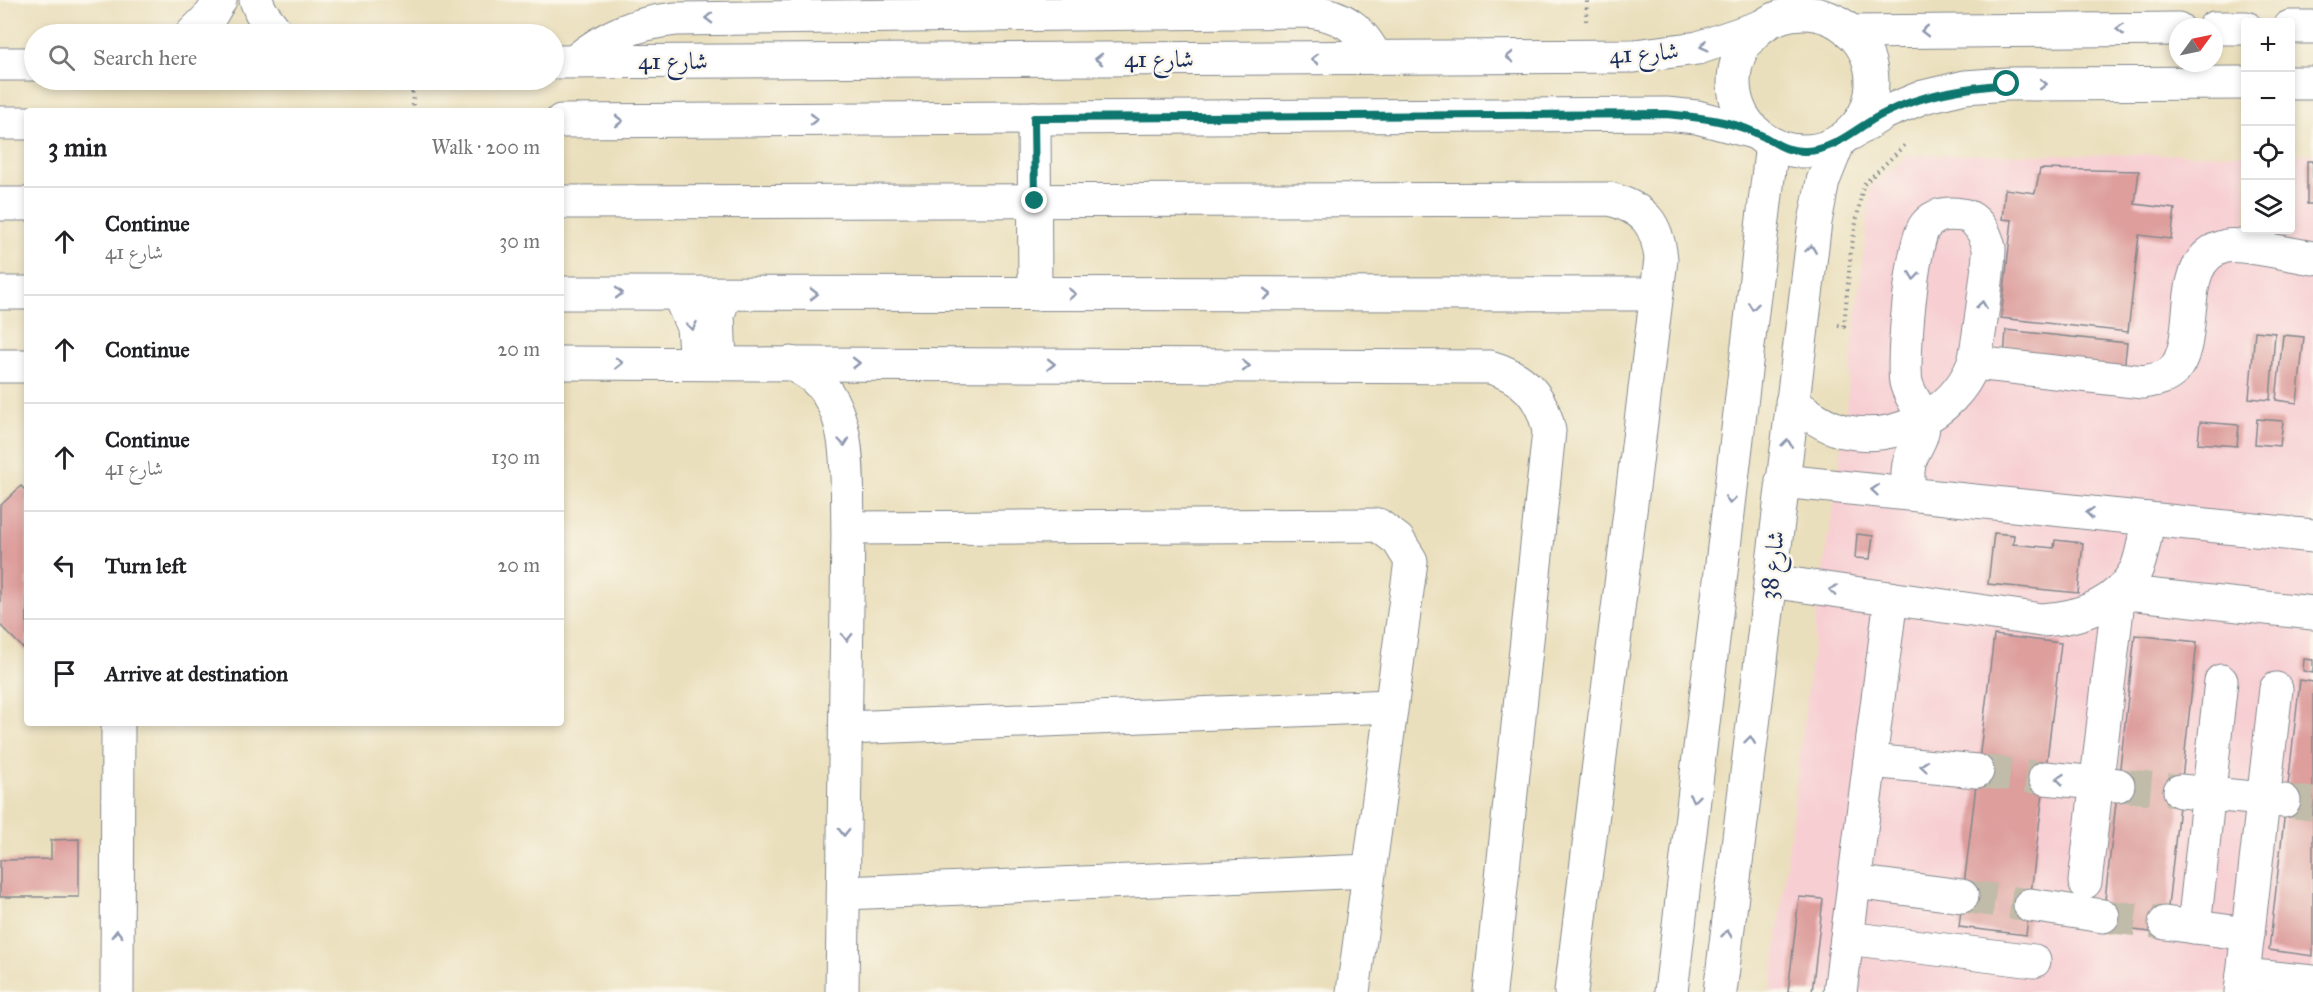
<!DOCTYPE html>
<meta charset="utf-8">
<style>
body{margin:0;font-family:"IM FELL Great Primer",Amiri,serif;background:#f6f6f6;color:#202124}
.controls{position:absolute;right:18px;top:18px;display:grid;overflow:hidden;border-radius:6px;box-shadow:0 3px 9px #0003}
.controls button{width:54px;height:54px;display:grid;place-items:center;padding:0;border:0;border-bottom:2px solid #e0e0e0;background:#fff;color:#202124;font:30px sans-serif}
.compass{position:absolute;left:2169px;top:18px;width:54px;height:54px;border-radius:50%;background:#fff;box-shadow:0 3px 9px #0003;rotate:57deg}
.stop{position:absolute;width:18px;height:18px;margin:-14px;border:4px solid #0f766e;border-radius:50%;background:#fff}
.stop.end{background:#0f766e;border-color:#fff;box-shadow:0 2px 6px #0008}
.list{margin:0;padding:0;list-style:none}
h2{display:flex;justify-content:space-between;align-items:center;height:78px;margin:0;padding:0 24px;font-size:26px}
h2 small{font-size:20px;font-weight:400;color:#757577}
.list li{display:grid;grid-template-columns:39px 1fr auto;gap:18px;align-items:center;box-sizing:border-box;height:108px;padding:0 24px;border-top:2px solid #e0e0e0}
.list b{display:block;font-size:22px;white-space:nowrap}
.list p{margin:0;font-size:20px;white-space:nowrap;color:#757577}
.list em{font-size:20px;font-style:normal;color:#757577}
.icon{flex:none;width:33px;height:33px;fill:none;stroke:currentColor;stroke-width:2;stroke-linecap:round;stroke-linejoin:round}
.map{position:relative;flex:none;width:2313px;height:992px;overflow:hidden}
.search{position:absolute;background:#fff;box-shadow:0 3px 9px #0003;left:24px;top:24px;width:540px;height:66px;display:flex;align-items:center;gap:15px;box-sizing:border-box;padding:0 21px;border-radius:33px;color:#757577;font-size:22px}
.panel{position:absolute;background:#fff;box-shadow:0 3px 9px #0003;left:24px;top:108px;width:540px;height:618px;border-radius:6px}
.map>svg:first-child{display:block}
.built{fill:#f7cfd3}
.building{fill:#dd9e9c}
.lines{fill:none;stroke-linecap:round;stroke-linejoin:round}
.minor-tunnel{stroke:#c1bca9;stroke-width:33;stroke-dasharray:33 16;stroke-linecap:butt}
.minor-casing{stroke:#82878d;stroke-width:35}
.path{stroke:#82878d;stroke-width:4;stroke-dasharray:1.5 4.5;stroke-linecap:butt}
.minor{stroke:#fff;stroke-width:33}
.oneway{stroke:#8d97ae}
.route{stroke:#0f766e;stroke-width:8}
.labels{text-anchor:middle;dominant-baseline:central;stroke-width:5;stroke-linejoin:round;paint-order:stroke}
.street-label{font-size:24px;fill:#1b2f5e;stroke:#fbf7ec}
</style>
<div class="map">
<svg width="2313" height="992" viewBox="0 0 2313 992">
<rect width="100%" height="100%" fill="#fbf7ec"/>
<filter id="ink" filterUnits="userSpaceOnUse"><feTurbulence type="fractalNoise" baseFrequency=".0167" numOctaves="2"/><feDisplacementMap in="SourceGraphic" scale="12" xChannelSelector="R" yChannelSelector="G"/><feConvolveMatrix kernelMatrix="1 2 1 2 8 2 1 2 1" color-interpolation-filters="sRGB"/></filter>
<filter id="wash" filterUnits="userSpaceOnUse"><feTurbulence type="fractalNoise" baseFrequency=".008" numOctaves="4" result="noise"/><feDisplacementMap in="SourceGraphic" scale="24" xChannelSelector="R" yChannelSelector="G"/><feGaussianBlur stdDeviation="1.35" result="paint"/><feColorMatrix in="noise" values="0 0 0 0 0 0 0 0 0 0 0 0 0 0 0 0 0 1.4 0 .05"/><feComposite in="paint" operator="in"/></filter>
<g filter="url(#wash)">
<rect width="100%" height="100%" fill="#eadfbc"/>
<path class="built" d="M2245 154 2246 230H2290L2291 154H2313V992H1771L1820 588 1837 486 1871 188 1908 155Z"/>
<g id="blocks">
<g class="building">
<rect x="2307" y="161" width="6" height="43"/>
<path d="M2040 169 2139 171 2135 204 2175 209 2171 239 2139 235 2128 332 2001 318 2012 220 2002 219 2005 189 2035 193Z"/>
<path d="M2006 330 2127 343 2124 370 2004 357Z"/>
<path d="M2255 331 2275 333 2270 400 2249 398Z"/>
<path d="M2283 335 2304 337 2297 403 2276 400Z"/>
<path d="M2257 419 2283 421 2280 446 2255 444Z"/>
<path d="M2200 422 2239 425 2237 446 2198 443Z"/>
<path d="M21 486 27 492V652L0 625V506Z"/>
<path d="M1994 533 2014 535 2013 544 2054 548 2055 540 2083 543 2078 593 1988 584Z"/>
<path d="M1857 534 1873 536 1870 559 1855 558Z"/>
<path d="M1994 635 2061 643 2026 935 1959 927Z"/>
<path d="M2135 635 2197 642 2165 934 2102 926Z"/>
<path d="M2304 659 2313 660V673L2303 671Z"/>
<path d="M2300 680 2313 682V956L2269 950Z"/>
<path d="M79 839V897H0V860L51 859V840Z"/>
<path d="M1799 897 1823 899 1812 992H1788Z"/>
</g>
</g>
</g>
<g filter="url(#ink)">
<use href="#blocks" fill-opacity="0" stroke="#82878d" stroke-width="1.5"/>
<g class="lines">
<g class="minor-tunnel">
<path d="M1977 771 2045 778"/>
<path d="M2118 785 2180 791"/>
<path d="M2286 801 2313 804"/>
<path d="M1962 896 2030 905"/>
<path d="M2103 916 2165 923"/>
</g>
<defs>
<g id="minor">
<path d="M256 0 261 12 278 34"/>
<circle cx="1803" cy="82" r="69"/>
<path d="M2290 27H2313"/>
<path d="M2214 28H2246"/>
<path d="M1850 32 2178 29"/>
<path d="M192 34 211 15 220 0"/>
<path d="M575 61C607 35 636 23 676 19L1309 11C1343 15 1361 28 1376 58"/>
<path d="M554 62 1634 56 1698 48 1760 27"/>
<path d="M0 64H34"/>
<path d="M2290 83H2313"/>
<path d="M1034 118 1035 294"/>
<path d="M561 121 1666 114 1697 117 1757 133"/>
<path d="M0 123H27"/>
<path d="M1852 133 1884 113 1923 97 1965 87 2007 84 2246 83"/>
<path d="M561 202 1610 199C1645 209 1657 223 1661 259L1571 992"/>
<path d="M0 204H27"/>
<path d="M0 293H27"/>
<path d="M561 293 1657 294"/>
<path d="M678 293 693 327 696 363"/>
<path d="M720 362 718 315 725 294"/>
<path d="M561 363 1490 367C1524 377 1542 396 1549 431L1490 992"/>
<path d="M790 363C798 368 807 372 814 378 854 414 846 479 848 528L842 992"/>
<path d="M1975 363 2143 382C2154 380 2165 379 2173 371 2202 340 2172 258 2226 246 2242 243 2294 255 2313 258"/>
<path d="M0 366H27"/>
<path d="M1792 402C1807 413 1824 426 1843 431 1895 443 1953 414 1973 365 1977 356 1990 257 1989 248 1986 234 1977 217 1962 215 1949 213 1934 214 1925 226 1912 242 1902 360 1906 382 1909 397 1922 408 1923 424 1923 436 1918 442 1913 453 1906 466 1908 479 1909 493"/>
<path d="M1782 481 2313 536"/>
<path d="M848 528 1378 525 1398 540 1411 561 1353 992"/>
<path d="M1770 581 2041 620C2079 618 2116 606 2136 570 2143 555 2145 535 2148 519"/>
<path d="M846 728 1391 706"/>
<path d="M1870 761 1977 771"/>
<path d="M2045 778 2118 785"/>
<path d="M2180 791 2284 801"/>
<path d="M1854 882 1962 896"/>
<path d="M2085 882 2119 592 2313 613"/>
<path d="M844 893 1369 871"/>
<path d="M2030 905 2103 916"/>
<path d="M2165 923 2248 934"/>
<path d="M2194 927 2221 681"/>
<path d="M1847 938 2034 961"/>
<path d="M2243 975 2313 982"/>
<path d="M117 992 118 723"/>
<path d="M1671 992 1772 144"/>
<path d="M1720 992 1815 222 1823 181 1839 141"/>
<path d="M1840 992 1891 598"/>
<path d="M2241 992 2276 689"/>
</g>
</defs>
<use href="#minor" class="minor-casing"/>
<g class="path">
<path d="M1586 21 1587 0"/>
<path d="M412 80 413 111"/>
<path d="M1838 325 1844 326 1851 250 1863 185 1906 144"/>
</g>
<use href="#minor" class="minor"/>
</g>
<defs><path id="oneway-chevron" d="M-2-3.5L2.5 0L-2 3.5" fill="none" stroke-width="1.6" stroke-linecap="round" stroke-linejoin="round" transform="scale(1.5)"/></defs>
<g class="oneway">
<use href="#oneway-chevron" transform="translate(709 18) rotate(179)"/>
<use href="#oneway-chevron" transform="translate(2120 29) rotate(180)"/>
<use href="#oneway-chevron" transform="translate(1925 31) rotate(179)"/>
<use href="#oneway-chevron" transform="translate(1704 46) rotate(165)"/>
<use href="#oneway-chevron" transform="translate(1510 57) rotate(179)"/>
<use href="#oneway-chevron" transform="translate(1099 59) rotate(180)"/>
<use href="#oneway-chevron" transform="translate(1315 59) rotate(180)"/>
<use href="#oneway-chevron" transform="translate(2043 84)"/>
<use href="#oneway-chevron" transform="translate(814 119)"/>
<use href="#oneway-chevron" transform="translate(619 121)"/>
<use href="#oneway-chevron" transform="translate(1811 249) rotate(-82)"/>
<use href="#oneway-chevron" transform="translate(1914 276) rotate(97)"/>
<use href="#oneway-chevron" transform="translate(619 293)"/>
<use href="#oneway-chevron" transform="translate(814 294)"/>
<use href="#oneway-chevron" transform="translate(1072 294)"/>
<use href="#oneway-chevron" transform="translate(1267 294)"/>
<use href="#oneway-chevron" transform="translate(1982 305) rotate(-83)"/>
<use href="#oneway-chevron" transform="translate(1753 306) rotate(97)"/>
<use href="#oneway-chevron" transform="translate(692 326) rotate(79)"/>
<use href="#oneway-chevron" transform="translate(619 363)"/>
<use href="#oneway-chevron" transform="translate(856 363)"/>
<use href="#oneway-chevron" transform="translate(1051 364)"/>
<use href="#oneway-chevron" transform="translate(1246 366)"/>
<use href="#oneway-chevron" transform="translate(844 442) rotate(85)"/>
<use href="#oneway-chevron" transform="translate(1787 443) rotate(-83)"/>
<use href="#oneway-chevron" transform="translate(1875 490) rotate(-175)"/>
<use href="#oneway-chevron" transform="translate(1730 500) rotate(97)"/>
<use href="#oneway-chevron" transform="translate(2090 513) rotate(-174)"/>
<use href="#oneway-chevron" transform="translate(1833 590) rotate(-172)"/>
<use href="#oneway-chevron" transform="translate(847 637) rotate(91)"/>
<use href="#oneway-chevron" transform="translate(1750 740) rotate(-83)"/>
<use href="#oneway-chevron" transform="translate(1924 766) rotate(-175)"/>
<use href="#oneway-chevron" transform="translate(2060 779) rotate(-174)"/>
<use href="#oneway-chevron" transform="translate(1694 798) rotate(97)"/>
<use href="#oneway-chevron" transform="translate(844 832) rotate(91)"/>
<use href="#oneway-chevron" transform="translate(117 934) rotate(-90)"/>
<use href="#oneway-chevron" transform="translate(1727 934) rotate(-83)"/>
</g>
</g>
<g class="lines" filter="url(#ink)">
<path class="route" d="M1035 201 1034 118 1666 114C1696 117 1729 120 1756 133 1775 141 1783 152 1806 151 1836 150 1858 126 1883 114 1922 94 1964 88 2007 84"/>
</g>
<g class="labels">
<g class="street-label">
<text transform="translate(1644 53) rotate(-4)">شارع 41</text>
<text x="1159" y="59">شارع 41</text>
<text x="673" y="61">شارع 41</text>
<text transform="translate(1772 565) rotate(-83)">شارع 38</text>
</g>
</g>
</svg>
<div class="controls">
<button>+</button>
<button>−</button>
<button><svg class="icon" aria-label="locate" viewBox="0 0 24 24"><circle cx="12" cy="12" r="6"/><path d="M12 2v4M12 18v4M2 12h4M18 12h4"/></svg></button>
<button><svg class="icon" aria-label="layers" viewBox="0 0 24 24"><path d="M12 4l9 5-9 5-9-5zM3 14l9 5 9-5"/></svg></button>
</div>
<svg class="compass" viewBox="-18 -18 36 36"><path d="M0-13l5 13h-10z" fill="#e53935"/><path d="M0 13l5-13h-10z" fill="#757577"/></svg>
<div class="stop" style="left:2007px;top:84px"></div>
<div class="stop end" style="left:1035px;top:201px"></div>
<div class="search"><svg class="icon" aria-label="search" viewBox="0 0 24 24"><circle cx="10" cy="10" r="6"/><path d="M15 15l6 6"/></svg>Search here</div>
<section class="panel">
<h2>3 min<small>Walk · 200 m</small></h2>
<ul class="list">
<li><svg class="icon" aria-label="ahead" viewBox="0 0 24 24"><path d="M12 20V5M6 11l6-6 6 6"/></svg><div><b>Continue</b><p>شارع 41</p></div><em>30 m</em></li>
<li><svg class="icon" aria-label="ahead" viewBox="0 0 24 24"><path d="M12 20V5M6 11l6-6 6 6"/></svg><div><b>Continue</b></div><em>20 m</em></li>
<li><svg class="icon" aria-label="ahead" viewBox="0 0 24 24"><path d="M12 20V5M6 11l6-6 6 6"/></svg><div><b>Continue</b><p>شارع 41</p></div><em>130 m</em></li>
<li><svg class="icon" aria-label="left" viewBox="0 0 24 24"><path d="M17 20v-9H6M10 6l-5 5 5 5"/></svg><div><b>Turn left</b></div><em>20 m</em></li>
<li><svg class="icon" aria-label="arrive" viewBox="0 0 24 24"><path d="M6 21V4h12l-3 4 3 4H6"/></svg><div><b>Arrive at destination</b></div></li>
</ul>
</section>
</div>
